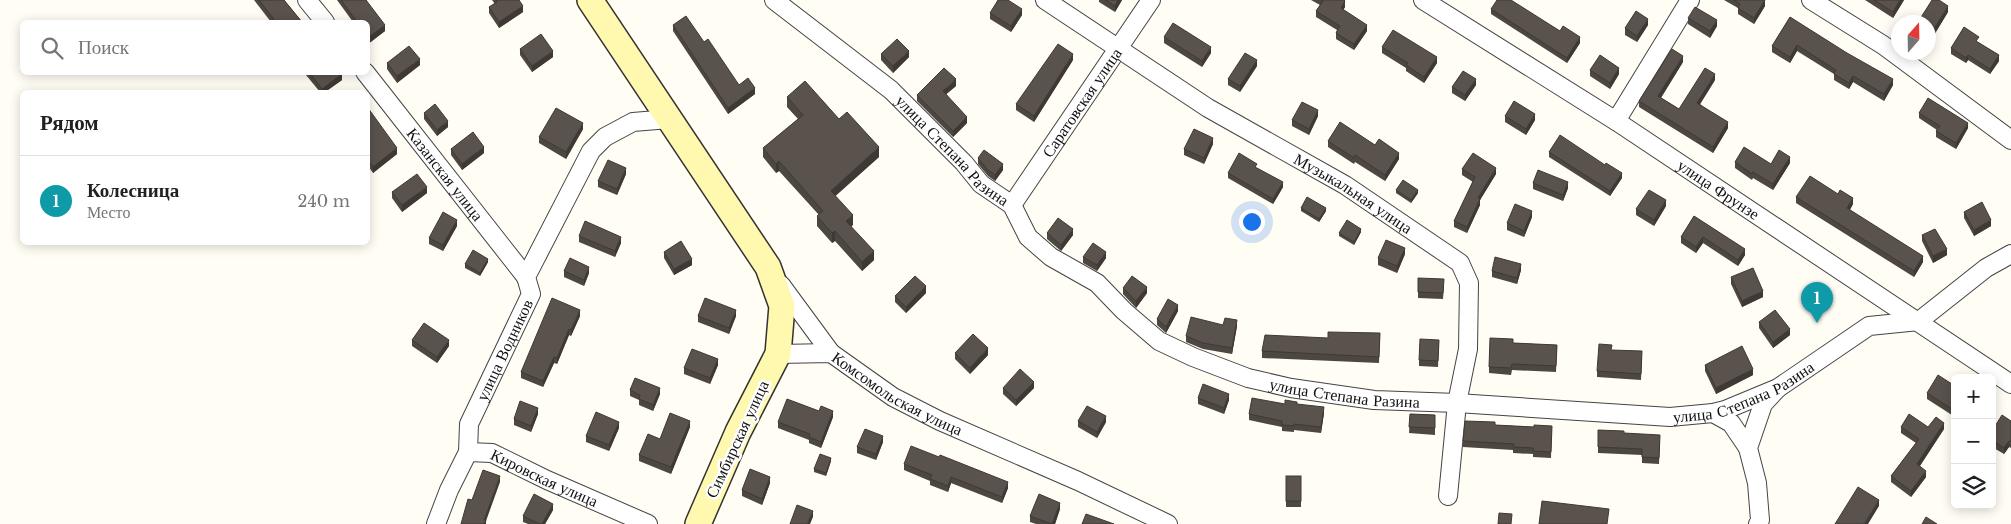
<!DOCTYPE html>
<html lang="ru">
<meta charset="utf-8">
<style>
body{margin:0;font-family:"Libre Baskerville",serif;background:#f2f2f2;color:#202124}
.controls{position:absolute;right:15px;bottom:15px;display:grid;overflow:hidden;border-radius:8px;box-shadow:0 2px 12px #0003}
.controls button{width:45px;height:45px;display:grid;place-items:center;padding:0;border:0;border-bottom:1px solid #e0e0e0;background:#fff;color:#202124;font:25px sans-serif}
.compass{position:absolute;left:1891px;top:15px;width:45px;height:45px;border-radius:50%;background:#fff;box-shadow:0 2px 12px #0003;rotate:20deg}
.you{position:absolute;left:1251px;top:221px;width:18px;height:18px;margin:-12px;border:4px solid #fff;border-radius:50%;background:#1a73e8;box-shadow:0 0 0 8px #1a73e833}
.badge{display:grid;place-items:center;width:32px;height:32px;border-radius:50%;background:#ca1f23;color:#fff;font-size:16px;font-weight:700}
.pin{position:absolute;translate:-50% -41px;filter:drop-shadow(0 1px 2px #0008)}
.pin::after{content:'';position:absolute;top:26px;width:18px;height:15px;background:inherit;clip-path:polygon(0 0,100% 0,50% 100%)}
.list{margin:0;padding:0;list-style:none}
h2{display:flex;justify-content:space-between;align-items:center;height:65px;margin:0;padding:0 20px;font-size:21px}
h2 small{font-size:16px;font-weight:400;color:#757577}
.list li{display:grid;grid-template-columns:32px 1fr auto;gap:15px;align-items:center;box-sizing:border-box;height:90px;padding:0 20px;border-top:1px solid #e0e0e0}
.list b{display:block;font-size:19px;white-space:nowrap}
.list p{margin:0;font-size:16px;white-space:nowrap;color:#757577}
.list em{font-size:16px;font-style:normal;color:#757577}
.icon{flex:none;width:28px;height:28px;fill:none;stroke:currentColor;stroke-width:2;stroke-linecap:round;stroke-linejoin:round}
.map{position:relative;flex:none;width:2011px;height:524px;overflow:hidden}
.search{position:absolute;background:#fff;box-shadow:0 2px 12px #0003;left:20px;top:20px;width:350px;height:55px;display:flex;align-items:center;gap:12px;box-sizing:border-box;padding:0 18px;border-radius:8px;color:#757577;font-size:19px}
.panel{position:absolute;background:#fff;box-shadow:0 2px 12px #0003;left:20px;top:90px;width:350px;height:155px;border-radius:8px}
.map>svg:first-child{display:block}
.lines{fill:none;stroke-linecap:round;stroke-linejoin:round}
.street-casing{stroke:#444;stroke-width:20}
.secondary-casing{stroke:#333;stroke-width:28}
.street{stroke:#fff;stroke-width:18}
.secondary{stroke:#fff8af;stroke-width:25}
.wall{fill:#4d4741}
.shaded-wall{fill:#3f3935}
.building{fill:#5a524c;stroke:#3f3935}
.labels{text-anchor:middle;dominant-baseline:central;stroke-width:5;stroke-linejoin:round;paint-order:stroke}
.street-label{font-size:16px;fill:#111;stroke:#fff}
</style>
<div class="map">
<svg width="2011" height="524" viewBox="0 0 2011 524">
<rect width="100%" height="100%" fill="#fffdf4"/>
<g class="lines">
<defs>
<g id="street">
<path d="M307 0 325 22"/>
<path id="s1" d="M774 0 891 90 964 163 981 184 1012 205 1028 237 1051 257 1097 283 1124 311 1159 341 1193 357 1248 378 1291 388 1374 400 1457 403 1670 417 1713 413 1725 410 1778 388 1869 326 1919 321 1986 268 2011 254"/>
<path id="s2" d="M1045 0 1208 108 1345 185 1460 263 1469 283 1468 349 1457 403 1448 496"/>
<path id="s3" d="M1423 0 1616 121 2011 384"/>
<path d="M1811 0 1883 45 2011 140"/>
<path id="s4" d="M365 72 526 277"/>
<path d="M1616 121 1690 0"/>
<path id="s5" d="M1012 205 1151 0"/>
<path d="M781 285 831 353"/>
<path id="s6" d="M778 354 831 353 893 397 940 421 1078 481 1168 524"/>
<path d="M1713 413 1731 423 1748 448"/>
<path id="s7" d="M468 452 492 453 547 480 648 524"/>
<path id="s8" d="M436 524 449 490 468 452 469 424 531 294 526 277 591 151 605 137 633 122 669 119"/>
<path d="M1758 524 1760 520 1757 483 1748 448 1763 404 1777 389"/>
</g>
<path id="secondary" d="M590 0 768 267 782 306 778 354 738 432 698 524"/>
</defs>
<use href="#street" class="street-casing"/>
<use href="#secondary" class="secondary-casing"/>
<use href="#street" class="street"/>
<use href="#secondary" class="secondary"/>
</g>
<g class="wall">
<path d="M254 0H284L302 22H271Z"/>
<path d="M337 0H366L385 31 368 44V22H353Z"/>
<path d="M492 0H519L523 12 499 28 489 13V7L495 4Z"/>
<path d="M1099 0H1122L1115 12 1099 2Z"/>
<path d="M1311 0H1344L1345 7 1343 10 1367 31 1354 50 1336 39V33L1337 30 1316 17V11L1320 5Z"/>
<path d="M1724 0H1765V6L1754 24 1738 14V8Z"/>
<path d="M1865 0H1904L1893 18Z"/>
<path d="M1491 9 1560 31 1580 43 1567 63 1491 14Z"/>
<path d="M1948 12 1931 40 1928 39V22Z"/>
<path d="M990 13 1022 15 1011 32 990 19Z"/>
<path d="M1790 17 1893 85 1884 101 1853 82 1849 89 1834 80V74L1797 51 1790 63 1772 52V46Z"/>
<path d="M1688 18 1717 26 1710 38 1688 24Z"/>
<path d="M673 25 704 42 739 85 755 94 728 114 673 31Z"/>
<path d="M1648 25 1637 42 1625 35V28Z"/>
<path d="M1164 37 1211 53 1202 67 1164 43Z"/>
<path d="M1979 42V43L1999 61 1990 74 1968 60 1966 63 1951 54V48Z"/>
<path d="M1382 47 1437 63 1424 83 1406 71V68L1382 53Z"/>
<path d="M520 49 553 57 532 72 520 55Z"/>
<path d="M881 54 909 57 893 73 881 60Z"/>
<path d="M1073 60 1034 122 1016 110V104Z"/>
<path d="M1683 62 1661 98 1679 109 1715 80 1700 104 1728 128 1713 153 1639 107V101Z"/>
<path d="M387 63 420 65 397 83 387 69Z"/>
<path d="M1257 66 1240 92 1228 85V79Z"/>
<path d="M1590 70 1619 74 1610 89 1590 76Z"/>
<path d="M306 72H341L342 80 325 92H320L306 75Z"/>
<path d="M1476 85 1465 101 1452 93V87Z"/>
<path d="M956 86 946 94 967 123 953 137 917 101V95Z"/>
<path d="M787 97 839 119 879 157 835 196 853 225 851 226 874 260 862 271 835 241 832 243 817 226V216L819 215 779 171 776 173 763 157V148L798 119 787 107Z"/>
<path d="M368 108 397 154 373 173 368 166Z"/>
<path d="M424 113 448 127 437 136 424 119Z"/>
<path d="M1919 113 1968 128 1956 149 1936 137V131L1937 130 1919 118Z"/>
<path d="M1318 116 1309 135 1292 126V120Z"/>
<path d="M1505 116 1535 120 1526 135 1505 122Z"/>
<path d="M583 129 566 159 539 143V137Z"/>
<path d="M1328 141 1375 145 1399 159 1385 181 1355 162 1354 164 1328 147Z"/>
<path d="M1213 144 1204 164 1184 155V149Z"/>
<path d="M451 149 484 153 462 170 451 155Z"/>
<path d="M1549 152 1622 178 1610 196 1549 157Z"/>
<path d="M978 158 1003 170 995 181 988 176 978 164Z"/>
<path d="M1735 162 1771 164 1790 163 1773 190 1753 178 1752 180 1735 168Z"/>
<path d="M1257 168 1283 187 1273 204 1228 178V173Z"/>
<path d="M1462 169 1496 174 1480 200V205L1467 233 1454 227V221L1473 182 1462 175Z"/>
<path d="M626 174 617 195 598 187V181Z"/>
<path d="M1533 183 1568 188 1563 201 1533 189Z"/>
<path d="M1396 190 1418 193 1411 203 1396 193Z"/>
<path d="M392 192 427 193 402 212 392 198Z"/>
<path d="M1796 197 1853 204 1850 210 1923 262 1914 277 1796 203Z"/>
<path d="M1666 206 1654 226 1636 215V209Z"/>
<path d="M1301 208 1326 211 1319 222 1301 211Z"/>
<path d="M1964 212 1991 226 1974 236 1964 218Z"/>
<path d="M1694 216 1745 255 1738 266 1703 243 1696 253 1681 243V237Z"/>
<path d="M1532 217 1524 237 1507 230V223Z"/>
<path d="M457 226 443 251 429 244V238Z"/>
<path d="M1361 232 1354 245 1339 236V233Z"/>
<path d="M1047 233 1073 235 1061 251 1047 239Z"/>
<path d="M1922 235 1947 255 1933 263 1922 241Z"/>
<path d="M579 236 621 243 615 257 579 242Z"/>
<path d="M664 252 692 265 674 275 664 258Z"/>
<path d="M1405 254 1397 273 1378 265V258Z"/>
<path d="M1083 257 1106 258 1097 271 1083 263Z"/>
<path d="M488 262 480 276 465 268V264Z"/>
<path d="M1521 270 1517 284 1492 277V271Z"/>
<path d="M564 271 589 273 584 286 564 277Z"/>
<path d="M1731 277 1763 297 1742 307 1731 284Z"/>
<path d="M1418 278 1444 285 1443 299 1418 298Z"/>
<path d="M1123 288 1147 293 1136 308 1123 294Z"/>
<path d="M926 293 906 313 895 302V296Z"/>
<path d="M1178 311 1166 333 1157 325V319Z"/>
<path d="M580 316 571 336 569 335 557 364 554 363 543 387 521 378V372Z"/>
<path d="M698 316H736L729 334 698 322Z"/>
<path d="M1759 322 1790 335 1773 348 1759 328Z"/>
<path d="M1223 325 1237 326 1232 354 1203 349 1186 342V336Z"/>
<path d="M1380 333 1379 363 1262 358V351L1328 338Z"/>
<path d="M412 340 449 346 437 363 412 346Z"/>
<path d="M1439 340 1438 367 1419 366V360Z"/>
<path d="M1513 343 1557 345 1556 372 1512 370 1511 375 1489 373V367Z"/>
<path d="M1612 350 1642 358 1641 380 1597 377V371Z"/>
<path d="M955 353 988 355 970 374 955 359Z"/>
<path d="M718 365 710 384 684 374V368Z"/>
<path d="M1705 365 1753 375 1716 394 1705 371Z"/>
<path d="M1955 386V417L1927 399V393Z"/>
<path d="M1003 388H1034L1016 406 1003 394Z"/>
<path d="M630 390 660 394 653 411 639 405V400L630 396Z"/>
<path d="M1198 398 1229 400 1224 414 1198 404Z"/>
<path d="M1285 404H1297L1324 413 1321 433 1294 430V432L1282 431V427L1249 420V414Z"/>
<path d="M538 414 531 432 514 425V419Z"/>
<path d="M1410 414 1435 415V435L1409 433Z"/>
<path d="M833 417 821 448 809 443V440L778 428V422Z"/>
<path d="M1078 421 1106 422 1097 438 1078 427Z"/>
<path d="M2011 421V448L2009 447 2004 454 1992 447V431Z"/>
<path d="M1495 425 1534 427 1552 426 1551 458 1533 457V454L1513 453V450L1463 447V441Z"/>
<path d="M690 427 671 474 639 461V455Z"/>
<path d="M1901 427H1928L1944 429 1920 466 1926 477 1911 497 1891 482V476L1916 443 1901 433Z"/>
<path d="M619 428 609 451 586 442V436Z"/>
<path d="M1598 430 1624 433 1660 441 1659 464 1642 463V455L1598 453Z"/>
<path d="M883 442 876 460 857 453V447Z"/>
<path d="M831 461 826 476 814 472V469Z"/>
<path d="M904 464 1008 488 1002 503 951 483 948 492 930 485V481L904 470Z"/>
<rect x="1286" y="476" width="15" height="31"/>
<path d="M770 483 762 505 742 496V490Z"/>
<path d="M1060 509 1055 524H1036L1030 522V516Z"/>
<path d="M553 510 545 524H528L523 522V516Z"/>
</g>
<g class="shaded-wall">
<path d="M1118 0H1122L1115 12V6Z"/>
<path d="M1765 0V6L1754 24V18Z"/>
<path d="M1900 0H1904L1893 18V12Z"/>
<path d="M1345 1V7L1341 14V8Z"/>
<path d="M523 6V12L499 28V22Z"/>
<path d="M1948 6V12L1931 40V34Z"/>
<path d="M1022 9V15L1011 32V26Z"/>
<path d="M1648 19V25L1637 42V36Z"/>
<path d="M1717 20V26L1710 38V31Z"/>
<path d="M385 25V31L368 44V38Z"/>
<path d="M1367 25V31L1354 50V44Z"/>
<path d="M1580 37V43L1567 63V58Z"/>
<path d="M1797 45V51L1790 63V57Z"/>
<path d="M1211 47V53L1202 67V61Z"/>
<path d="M553 51V57L532 72V66Z"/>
<path d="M909 51V57L893 73V66Z"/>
<path d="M1073 54V60L1034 122V116Z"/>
<path d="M1968 55V60L1966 63V58Z"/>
<path d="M1999 55V61L1990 74V69Z"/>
<path d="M1683 56V62L1658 102V96Z"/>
<path d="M1437 57V63L1424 83V77Z"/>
<path d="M420 59V65L397 83V76Z"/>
<path d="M1257 60V66L1240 92V86Z"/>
<path d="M1619 68V74L1610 89V83Z"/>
<path d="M342 74V80L325 92H322V89Z"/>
<path d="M1715 74V80L1697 109V103Z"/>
<path d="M1853 76V82L1849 89V83Z"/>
<path d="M956 79V86L943 97V91Z"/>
<path d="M1476 79V85L1465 101V95Z"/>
<path d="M1893 79V85L1884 101V94Z"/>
<path d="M755 88V94L728 114V108Z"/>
<path d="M1318 110V116L1309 135V129Z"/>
<path d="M1535 114V120L1526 135V129Z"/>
<path d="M967 117V123L953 137V131Z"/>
<path d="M448 121V127L437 136V130Z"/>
<path d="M1728 122V128L1713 153V147Z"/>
<path d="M583 123V129L566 159V152Z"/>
<path d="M1968 123V128L1956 149V143Z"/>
<path d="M1213 138V144L1204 164V158Z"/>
<path d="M484 147V153L462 170V164Z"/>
<path d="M879 147V157L831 200V191Z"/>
<path d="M397 148V154L373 173V167Z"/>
<path d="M1399 153V159L1385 181V175Z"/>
<path d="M1790 157V163L1773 190V184Z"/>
<path d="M779 161V171L776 173V164Z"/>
<path d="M1003 164V170L995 181V175Z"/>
<path d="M626 168V174L617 195V189Z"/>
<path d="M1496 168V174L1480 200V205L1467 233V227L1478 198Z"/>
<path d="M1622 173V178L1610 196V191Z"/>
<path d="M1283 182V187L1273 204V199Z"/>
<path d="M1568 182V188L1563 201V195Z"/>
<path d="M427 187V193L402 212V205Z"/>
<path d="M1418 190V193L1411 203V200Z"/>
<path d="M1853 198V204L1847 214V208Z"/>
<path d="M1666 200V206L1654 226V220Z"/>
<path d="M1326 208V211L1319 222V219Z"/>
<path d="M1532 211V217L1524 237V231Z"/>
<path d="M853 215V225L846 230V221Z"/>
<path d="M457 220V226L443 251V245Z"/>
<path d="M1991 220V226L1974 236V230Z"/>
<path d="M1073 229V235L1061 251V245Z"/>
<path d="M1361 229V232L1354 245V242Z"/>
<path d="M835 231V241L832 243V233Z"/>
<path d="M621 237V243L615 257V251Z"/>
<path d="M1703 237V243L1696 253V247Z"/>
<path d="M1405 248V254L1397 273V266Z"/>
<path d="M1745 249V255L1738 266V260Z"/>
<path d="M1947 249V255L1933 263V256Z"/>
<path d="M874 251V260L862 271V262Z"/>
<path d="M1106 252V258L1097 271V265Z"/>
<path d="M1923 256V262L1914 277V271Z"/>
<path d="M488 259V262L480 276V273Z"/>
<path d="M692 259V265L674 275V269Z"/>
<path d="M1521 264V270L1517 284V278Z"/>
<path d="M589 267V273L584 286V280Z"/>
<path d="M926 286V293L906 313V307Z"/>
<path d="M1147 287V293L1136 308V301Z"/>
<path d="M1763 291V297L1742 307V301Z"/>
<path d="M1178 305V311L1166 333V327Z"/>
<path d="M580 310V316L571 336V330Z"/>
<path d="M736 310V316L729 334V328Z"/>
<path d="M1237 320V326L1232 354V348Z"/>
<path d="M569 329V335L557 364V358Z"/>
<path d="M1790 329V335L1773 348V342Z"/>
<path d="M449 340V346L437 363V357Z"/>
<path d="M988 348V355L970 374V368Z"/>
<path d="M554 357V363L543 387V381Z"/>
<path d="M718 359V365L710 384V378Z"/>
<path d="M1753 369V375L1716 394V388Z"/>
<path d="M1034 382V388L1016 406V400Z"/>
<path d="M660 388V394L653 411V405Z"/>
<path d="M1229 394V400L1224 414V408Z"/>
<path d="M1324 407V413L1321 433V427Z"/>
<path d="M538 408V414L531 432V426Z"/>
<path d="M833 411V417L821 448V442Z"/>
<path d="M1106 416V422L1097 438V432Z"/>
<path d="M690 421V427L671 474V467Z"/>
<path d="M619 422V428L609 451V445Z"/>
<path d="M1944 423V429L1917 470V464Z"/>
<path d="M883 436V442L876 460V454Z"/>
<path d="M2009 441V447L2004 454V448Z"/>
<path d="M831 458V461L826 476V473Z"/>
<path d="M1926 471V477L1911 497V491Z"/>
<path d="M500 476V482L486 521V524H484V520Z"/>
<path d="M770 477V483L762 505V499Z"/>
<path d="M951 477V483L948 492V486Z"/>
<path d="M1008 482V488L1002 503V497Z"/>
<path d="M1879 500V506L1868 524H1864Z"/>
<path d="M1060 503V509L1055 524H1052Z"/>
<path d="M553 504V510L545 524H542Z"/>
<path d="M813 511V517L810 524H807Z"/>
</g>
<g class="building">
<path d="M259 0H284L302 22H276Z"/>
<path d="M341 0H366L385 25 368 38V22H357Z"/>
<path d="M496 0H519L523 6 499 22 489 7 497 2Z"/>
<path d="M998 0H1008L1022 9 1011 26 990 13Z"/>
<path d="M1105 0H1118L1115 6Z"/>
<path d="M1321 0H1344L1345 1 1341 8 1367 25 1354 44 1336 33 1340 26 1316 11 1323 1Z"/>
<path d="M1497 0H1511L1560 31 1563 26 1580 37 1567 58 1491 9Z"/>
<path d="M1734 0H1765L1754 18 1738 8 1740 4Z"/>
<path d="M1874 0H1900L1893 12Z"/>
<path d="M1932 0H1939L1948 6 1931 34 1928 32V22H1918Z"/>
<path d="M1695 7 1717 20 1710 31 1688 18Z"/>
<path d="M1636 11 1648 19 1637 36 1625 28Z"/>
<path d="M686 16 704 42 708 39 739 85 748 78 755 88 728 108 673 25Z"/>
<path d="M1790 17 1847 53 1893 79 1884 94 1853 76 1849 83 1834 74 1836 70 1797 45 1790 57 1772 46Z"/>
<path d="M1173 23 1211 47 1202 61 1164 37Z"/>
<path d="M1964 27 1979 37 1976 41 1999 55 1990 69 1968 55 1966 58 1951 48Z"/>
<path d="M1393 30 1437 57 1424 77 1406 65 1408 63 1382 47Z"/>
<path d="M541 34 553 51 532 66 520 49Z"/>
<path d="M897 39 909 51 893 66 881 54Z"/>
<path d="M1058 44 1073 54 1034 116 1016 104Z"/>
<path d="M409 46 420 59 397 76 387 63Z"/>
<path d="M1672 49 1683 56 1658 96 1679 109 1705 68 1715 74 1697 103 1728 122 1713 147 1639 101Z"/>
<path d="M1245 53 1257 60 1240 86 1228 79Z"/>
<path d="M1600 55 1619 68 1610 83 1590 70Z"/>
<path d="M944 68 956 79 943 91 967 117 953 131 917 95Z"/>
<path d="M1463 71 1476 79 1465 95 1452 87Z"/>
<path d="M309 72H341L342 74 322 89Z"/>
<path d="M805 81 839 119 847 112 879 147 831 191 853 215 846 221 874 251 862 262 835 231 832 233 817 216 823 211 779 161 776 164 763 148 803 115 787 97Z"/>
<path d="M1928 98 1968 123 1956 143 1936 131 1940 126 1919 113Z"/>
<path d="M1514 101 1535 114 1526 129 1505 116Z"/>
<path d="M1302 102 1318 110 1309 129 1292 120Z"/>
<path d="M435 104 448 121 437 130 424 113Z"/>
<path d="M368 108 397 148 373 167 368 160Z"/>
<path d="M556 108 583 123 566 152 539 137Z"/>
<path d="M1340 122 1375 145 1379 139 1399 153 1385 175 1355 155 1354 158 1328 141Z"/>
<path d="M1194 129 1213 138 1204 158 1184 149Z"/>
<path d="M473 132 484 147 462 164 451 149Z"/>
<path d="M1560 135 1605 165 1606 163 1622 173 1610 191 1549 152Z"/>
<path d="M1744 147 1771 164 1779 150 1790 157 1773 184 1753 172 1752 174 1735 162Z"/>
<path d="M984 150 1003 164 995 175 988 170 978 158Z"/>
<path d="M1239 153 1257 164 1255 167 1283 182 1273 199 1228 173Z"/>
<path d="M1473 153 1496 168 1478 198 1480 199 1467 227 1454 221 1475 177 1462 169Z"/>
<path d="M608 160 626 168 617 189 598 181Z"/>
<path d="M1538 170 1568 182 1563 195 1533 183Z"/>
<path d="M417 174 427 187 402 205 392 192Z"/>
<path d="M1810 176 1838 194 1840 190 1853 198 1847 208 1923 256 1914 271 1796 197Z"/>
<path d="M1403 180 1418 190 1411 200 1396 190Z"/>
<path d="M1649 190 1666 200 1654 220 1636 209Z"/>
<path d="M1307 197 1326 208 1319 219 1301 208Z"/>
<path d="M1982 202 1991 220 1974 230 1964 212Z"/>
<path d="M1515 204 1532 211 1524 231 1507 223Z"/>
<path d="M443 212 457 220 443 245 429 238Z"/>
<path d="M1694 216 1745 249 1738 260 1703 237 1696 247 1681 237Z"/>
<path d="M1058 218 1073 229 1061 245 1047 233Z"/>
<path d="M1347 220 1361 229 1354 242 1339 233Z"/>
<path d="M585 221 621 237 615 251 579 236Z"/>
<path d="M1935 229 1947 249 1933 256 1922 235Z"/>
<path d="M1386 240 1405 248 1397 266 1378 258Z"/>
<path d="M681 241 692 259 674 269 664 252Z"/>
<path d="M1093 243 1106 252 1097 265 1083 257Z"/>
<path d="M473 250 488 259 480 273 465 264Z"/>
<path d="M1495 257 1521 264 1517 278 1492 271Z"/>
<path d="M570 258 589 267 584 280 564 271Z"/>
<path d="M1753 268 1763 291 1742 301 1731 277Z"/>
<path d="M915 276 926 286 906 307 895 296Z"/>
<path d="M1132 276 1147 287 1136 301 1123 288Z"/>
<path d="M1418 278 1444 279 1443 293 1418 292Z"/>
<path d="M552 298 580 310 571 330 569 329 557 358 554 357 543 381 521 372Z"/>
<path d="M705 298 736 310 729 328 698 316Z"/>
<path d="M1168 299 1178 305 1166 327 1157 319Z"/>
<path d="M1775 310 1790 329 1773 342 1759 322Z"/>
<path d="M1191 317 1223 325 1225 318 1237 320 1232 348 1203 343 1186 336Z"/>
<path d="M424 323 449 340 437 357 412 340Z"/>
<path d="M1328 332 1380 333 1379 357 1262 351 1265 335 1328 338Z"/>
<path d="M973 334 988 348 970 368 955 353Z"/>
<path d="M1490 338 1513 339V343L1557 345 1556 366 1512 364 1511 368 1489 367Z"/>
<path d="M1420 339 1439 340 1438 361 1419 360Z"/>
<path d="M1599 344 1612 345 1611 350 1642 351 1641 374 1597 371Z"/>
<path d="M1742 346 1753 369 1716 388 1705 365Z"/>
<path d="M692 349 718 359 710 378 684 368Z"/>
<path d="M1020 369 1034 382 1016 400 1003 388Z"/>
<path d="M1938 375 1955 386V411L1927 393Z"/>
<path d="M635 378 660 388 653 405 639 399 640 395 630 390Z"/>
<path d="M1203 384 1229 394 1224 408 1198 398Z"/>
<path d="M1252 398 1285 404V400L1297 402V404L1324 407 1321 427 1294 424V426L1282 425V421L1249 414Z"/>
<path d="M787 399 819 411 821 406 833 411 821 442 809 437 810 434 778 422Z"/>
<path d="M520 401 538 408 531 426 514 419Z"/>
<path d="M1087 406 1106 416 1097 432 1078 421Z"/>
<path d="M596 412 619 422 609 445 586 436Z"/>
<path d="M670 413 690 421 671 467 639 455 648 434 660 439Z"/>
<path d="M1410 414 1435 415V428L1409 427Z"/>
<path d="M1909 414 1928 427 1936 417 1944 423 1917 464 1926 471 1911 491 1891 476 1919 439 1901 427Z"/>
<path d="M2002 415 2011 421V442L2009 441 2004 448 1992 440V431Z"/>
<path d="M1465 421 1495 422V425L1534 427V425L1552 426 1551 452 1533 451V448L1513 447 1514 444 1463 441Z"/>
<path d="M865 429 883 436 876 454 857 447Z"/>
<path d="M1598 430 1624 431V433L1660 435 1659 458 1642 457V449L1598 447Z"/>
<path d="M911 446 939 457 940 455 1008 482 1002 497 951 477 948 486 930 479 932 475 904 464Z"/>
<path d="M820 454 831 458 826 473 814 469Z"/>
<path d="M750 469 770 477 762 499 742 490Z"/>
<path d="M483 470 500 476 484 520H486L484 524H461L468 499 472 500Z"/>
<rect x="1286" y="476" width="15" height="25"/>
<path d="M1858 487 1879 500 1864 524H1835Z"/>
<path d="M534 494 553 504 542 524H540L523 516Z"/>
<path d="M1039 494 1060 503 1052 524 1030 516Z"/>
<path d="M1542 501 1609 509 1607 524H1539Z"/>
<path d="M797 505 813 511 807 524H790Z"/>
<path d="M1499 513 1512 514 1511 524H1498Z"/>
<path d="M1086 514 1114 524H1082Z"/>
<path d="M1926 517 1937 524H1922Z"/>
</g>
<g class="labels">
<g class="street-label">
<text stroke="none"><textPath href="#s5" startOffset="124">Саратовская улица</textPath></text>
<text stroke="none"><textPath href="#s1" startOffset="234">улица Степана Разина</textPath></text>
<text stroke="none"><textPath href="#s4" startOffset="130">Казанская улица</textPath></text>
<text stroke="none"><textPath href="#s3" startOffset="351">улица Фрунзе</textPath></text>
<text stroke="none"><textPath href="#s2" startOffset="364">Музыкальная улица</textPath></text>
<text stroke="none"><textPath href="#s8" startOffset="189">улица Водников</textPath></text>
<text stroke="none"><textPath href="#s1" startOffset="1119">улица Степана Разина</textPath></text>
<text stroke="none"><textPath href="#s1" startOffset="714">улица Степана Разина</textPath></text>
<text stroke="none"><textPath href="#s6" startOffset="131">Комсомольская улица</textPath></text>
<text transform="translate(737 439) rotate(-65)">Симбирская улица</text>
<text stroke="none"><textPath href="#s7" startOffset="82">Кировская улица</textPath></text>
</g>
</g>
</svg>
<div class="controls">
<button>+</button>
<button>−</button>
<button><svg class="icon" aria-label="layers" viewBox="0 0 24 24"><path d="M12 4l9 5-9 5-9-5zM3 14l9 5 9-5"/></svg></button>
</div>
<svg class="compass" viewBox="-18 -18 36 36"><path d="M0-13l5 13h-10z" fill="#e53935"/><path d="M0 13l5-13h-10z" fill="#757577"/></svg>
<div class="you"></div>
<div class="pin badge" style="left:1817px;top:323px;background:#0f9aa8">1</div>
<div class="search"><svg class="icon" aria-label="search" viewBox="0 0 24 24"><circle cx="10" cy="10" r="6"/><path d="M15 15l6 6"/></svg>Поиск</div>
<section class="panel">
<h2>Рядом<small></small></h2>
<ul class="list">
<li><span class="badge" style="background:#0f9aa8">1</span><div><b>Колесница</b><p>Место</p></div><em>240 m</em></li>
</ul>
</section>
</div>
